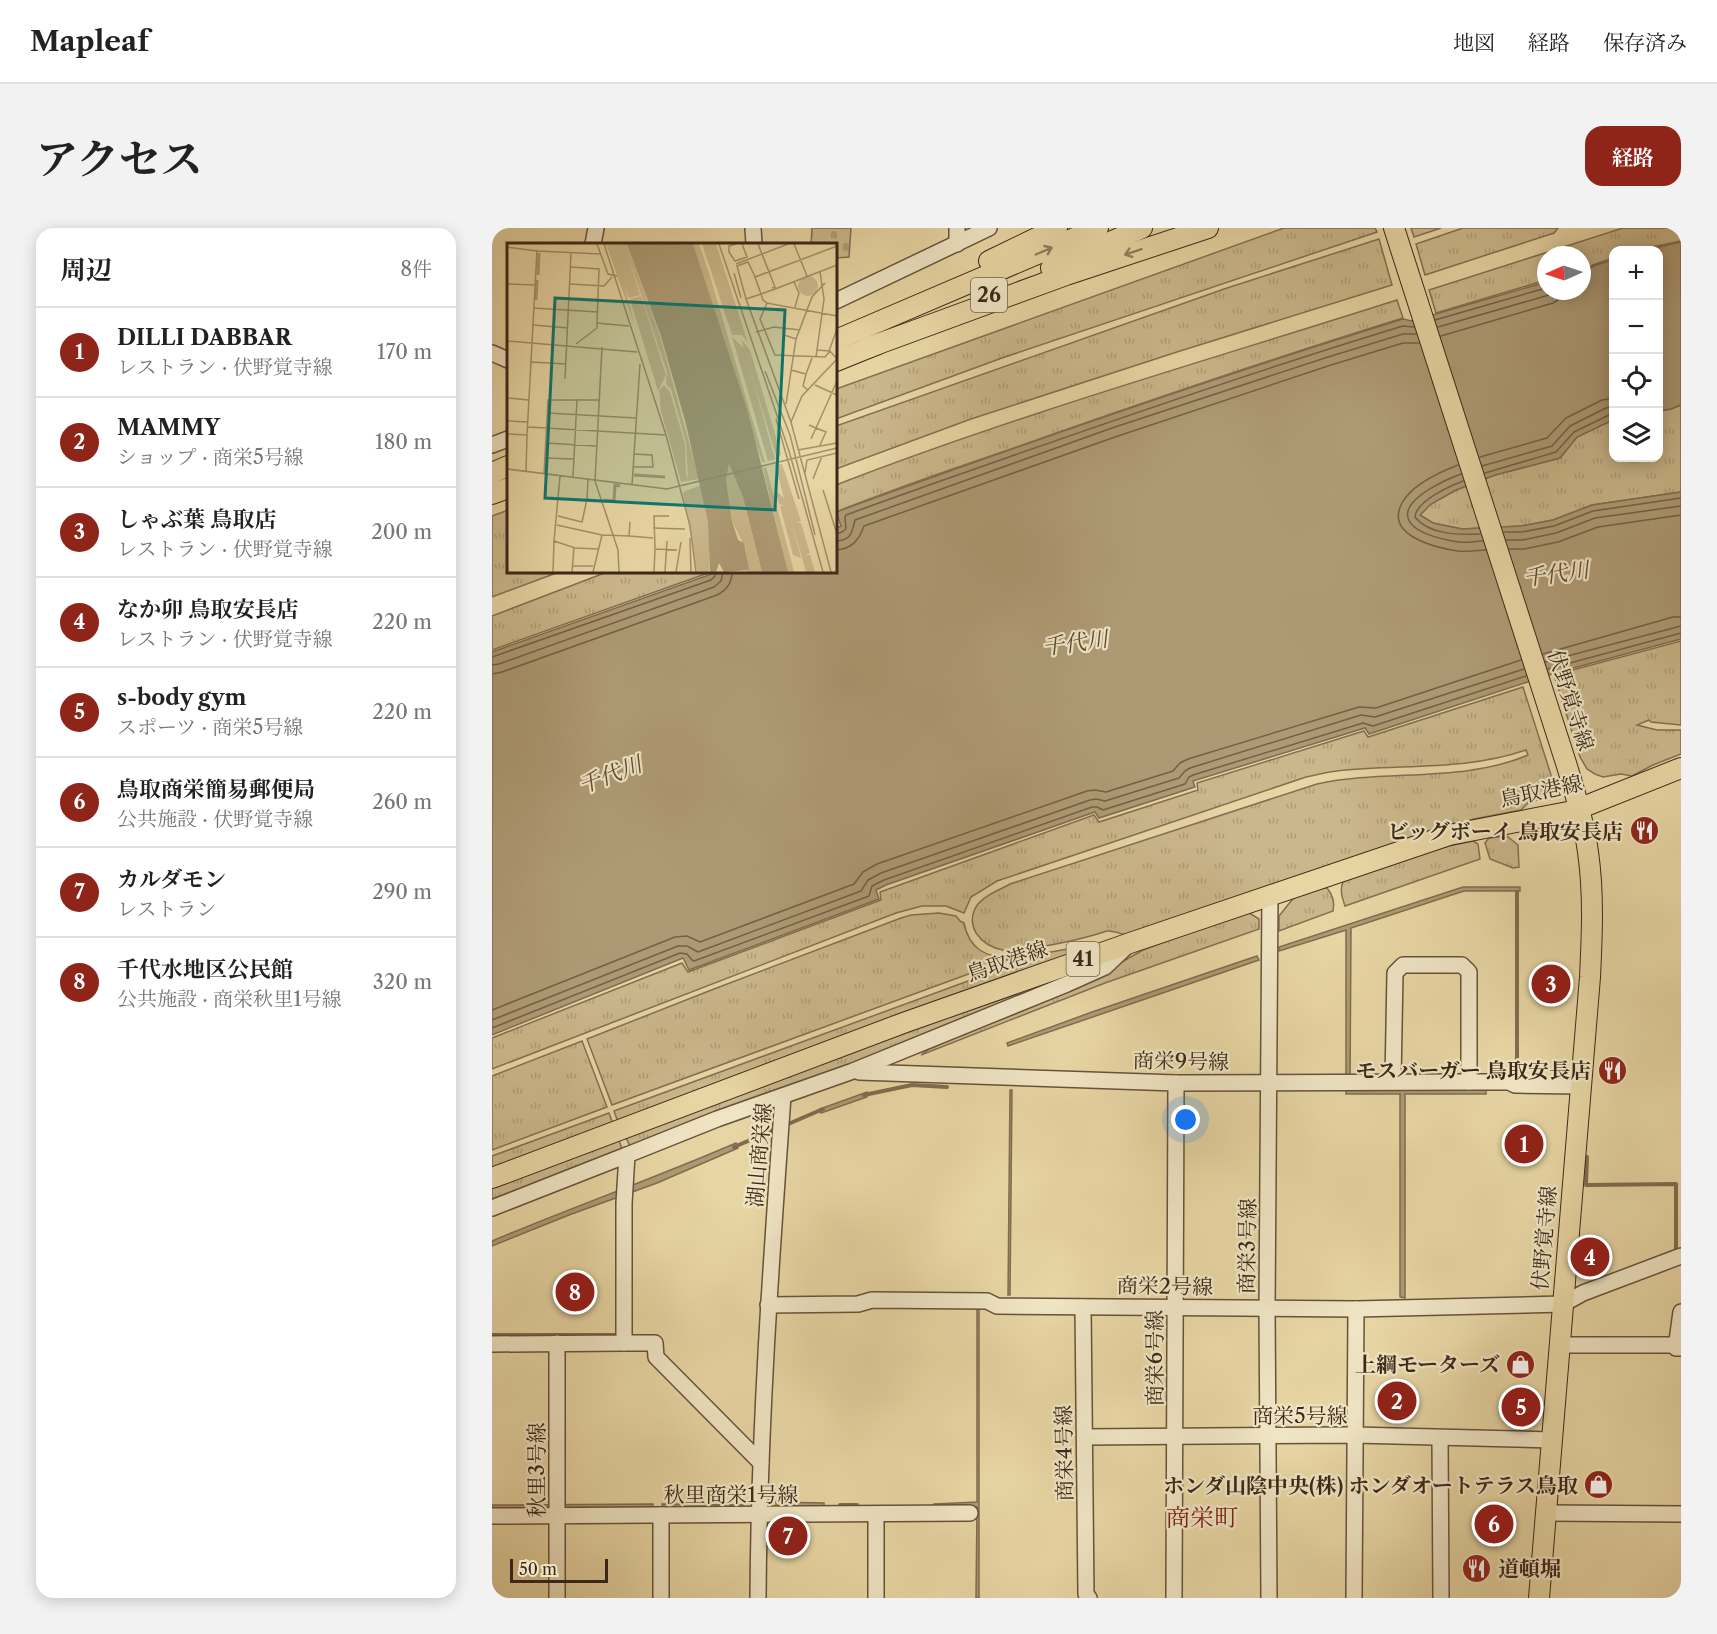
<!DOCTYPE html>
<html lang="ja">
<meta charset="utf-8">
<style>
body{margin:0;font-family:"Libre Caslon Text","Noto Serif JP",serif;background:#f2f2f2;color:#222}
.controls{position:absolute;right:18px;top:18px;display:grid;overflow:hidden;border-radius:12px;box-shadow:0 3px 15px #0003}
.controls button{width:54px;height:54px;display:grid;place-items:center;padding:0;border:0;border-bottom:2px solid #e0e0e0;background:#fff;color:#222;font:30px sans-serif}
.compass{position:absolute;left:1045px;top:18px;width:54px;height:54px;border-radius:50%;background:#fff;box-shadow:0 3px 15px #0003;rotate:267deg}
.scale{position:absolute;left:18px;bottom:15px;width:98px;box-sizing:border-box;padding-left:6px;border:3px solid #3c2718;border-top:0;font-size:16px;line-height:21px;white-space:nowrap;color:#3c2718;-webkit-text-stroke:4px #efe4c3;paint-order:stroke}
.you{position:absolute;left:694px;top:892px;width:21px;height:21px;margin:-15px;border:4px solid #fff;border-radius:50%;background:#1a73e8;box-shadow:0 0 0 9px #1a73e833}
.badge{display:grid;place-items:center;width:39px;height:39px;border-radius:50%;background:#8f2418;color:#fff;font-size:20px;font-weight:700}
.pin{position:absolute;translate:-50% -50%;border:3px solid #fff;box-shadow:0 2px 6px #0006}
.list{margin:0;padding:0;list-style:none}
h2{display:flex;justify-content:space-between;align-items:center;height:78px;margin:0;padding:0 24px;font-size:26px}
h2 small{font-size:20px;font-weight:400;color:#767676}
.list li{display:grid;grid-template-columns:39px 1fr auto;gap:18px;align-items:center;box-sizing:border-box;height:90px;padding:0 24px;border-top:2px solid #e0e0e0}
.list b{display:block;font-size:22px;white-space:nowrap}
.list p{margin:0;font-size:20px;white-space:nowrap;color:#767676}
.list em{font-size:20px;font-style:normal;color:#767676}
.icon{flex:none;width:33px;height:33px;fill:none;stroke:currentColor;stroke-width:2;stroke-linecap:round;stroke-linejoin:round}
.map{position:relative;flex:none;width:1189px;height:1370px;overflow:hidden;border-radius:18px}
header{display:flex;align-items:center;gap:36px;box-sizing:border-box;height:84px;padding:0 30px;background:#fff;border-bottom:2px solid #e0e0e0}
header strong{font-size:28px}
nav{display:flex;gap:33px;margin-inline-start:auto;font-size:21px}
.intro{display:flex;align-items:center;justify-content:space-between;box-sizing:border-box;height:144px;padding:0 36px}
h1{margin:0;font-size:42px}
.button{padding:15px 27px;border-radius:18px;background:#8f2418;color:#fff;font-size:21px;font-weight:700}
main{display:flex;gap:36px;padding:0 36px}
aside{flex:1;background:#fff;border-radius:18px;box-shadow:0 3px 15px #0003}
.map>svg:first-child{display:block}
.grass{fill:url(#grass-tufts);stroke:#836f52;stroke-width:1.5}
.cemetery{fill:url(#cemetery-stones);stroke:#836f52;stroke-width:1.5}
.water{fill:#ad9a74;stroke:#806c4f;stroke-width:1.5}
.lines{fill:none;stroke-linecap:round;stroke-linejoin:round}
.shore{stroke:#746046;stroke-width:1.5}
.stream{stroke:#806c4f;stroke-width:4}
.minor-casing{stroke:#67523b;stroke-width:18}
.major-casing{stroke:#3c2718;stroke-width:22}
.minor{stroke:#efe4c3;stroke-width:15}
.major{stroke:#e7d5a3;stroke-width:20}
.oneway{stroke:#927e5e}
.labels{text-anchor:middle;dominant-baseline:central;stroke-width:4.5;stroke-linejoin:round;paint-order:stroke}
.shield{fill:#efe4c3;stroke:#72604b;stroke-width:1.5}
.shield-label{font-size:20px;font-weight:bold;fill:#3c2718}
.street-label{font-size:21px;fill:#3c2718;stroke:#efe4c3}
.poi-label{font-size:21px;font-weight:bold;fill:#3c2718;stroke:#efe4c3;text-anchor:end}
.water-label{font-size:22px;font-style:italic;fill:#5e4a34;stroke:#efe4c3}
.quarter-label{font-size:24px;fill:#7a1f14;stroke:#efe4c3}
.inset-river{fill:none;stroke:#ad9a74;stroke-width:3}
.inset-road{fill:none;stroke:#a38f6b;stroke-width:1.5}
.view{fill:#0f766e;fill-opacity:0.15;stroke:#0f766e;stroke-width:3}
.inset-edge{fill:none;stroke:#3c2718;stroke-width:3}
</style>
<header>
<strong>Mapleaf</strong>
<nav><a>地図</a><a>経路</a><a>保存済み</a></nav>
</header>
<div class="intro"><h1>アクセス</h1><a class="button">経路</a></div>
<main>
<aside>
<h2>周辺<small>8件</small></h2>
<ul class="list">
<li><span class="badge">1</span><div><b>DILLI DABBAR</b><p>レストラン · 伏野覚寺線</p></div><em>170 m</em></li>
<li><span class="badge">2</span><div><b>MAMMY</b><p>ショップ · 商栄5号線</p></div><em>180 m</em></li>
<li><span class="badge">3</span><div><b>しゃぶ葉 鳥取店</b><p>レストラン · 伏野覚寺線</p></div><em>200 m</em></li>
<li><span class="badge">4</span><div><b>なか卯 鳥取安長店</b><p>レストラン · 伏野覚寺線</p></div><em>220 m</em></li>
<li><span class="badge">5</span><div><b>s-body gym</b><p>スポーツ · 商栄5号線</p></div><em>220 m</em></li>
<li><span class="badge">6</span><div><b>鳥取商栄簡易郵便局</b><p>公共施設 · 伏野覚寺線</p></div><em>260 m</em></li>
<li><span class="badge">7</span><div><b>カルダモン</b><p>レストラン</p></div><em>290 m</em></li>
<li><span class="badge">8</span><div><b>千代水地区公民館</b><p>公共施設 · 商栄秋里1号線</p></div><em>320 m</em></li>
</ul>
</aside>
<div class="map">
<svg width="1189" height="1370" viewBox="0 0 1189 1370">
<defs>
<pattern id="grass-tufts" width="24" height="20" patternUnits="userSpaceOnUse" patternTransform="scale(1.5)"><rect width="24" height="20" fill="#cab78b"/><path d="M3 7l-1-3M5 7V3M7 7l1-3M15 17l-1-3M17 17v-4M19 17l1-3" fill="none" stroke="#ae9d77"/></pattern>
<pattern id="cemetery-stones" width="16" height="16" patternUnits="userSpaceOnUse" patternTransform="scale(1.5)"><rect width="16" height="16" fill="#cab78b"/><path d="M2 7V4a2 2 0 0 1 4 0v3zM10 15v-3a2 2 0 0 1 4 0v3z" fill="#ae9d77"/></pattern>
</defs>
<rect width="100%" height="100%" fill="#e7d5a3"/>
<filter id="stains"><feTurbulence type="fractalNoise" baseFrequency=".00333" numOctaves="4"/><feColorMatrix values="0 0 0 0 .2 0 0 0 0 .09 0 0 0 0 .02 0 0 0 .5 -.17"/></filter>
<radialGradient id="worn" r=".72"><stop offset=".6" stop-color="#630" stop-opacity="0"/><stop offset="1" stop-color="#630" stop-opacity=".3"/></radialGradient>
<g class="grass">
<path d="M792 0H883L885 4 510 130 344 191V161Z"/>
<path d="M919 0H949L922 9Z"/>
<path d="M971 0H1066L1062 5 933 47 924 16Z"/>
<path d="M1131 0H1189V13L1146 22H1122L1121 30 1101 37 1090 43V27H1054V52L944 85 937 62Z"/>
<path d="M887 11 900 57 688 123 479 191 344 241V198L735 60Z"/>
<path d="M905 72 911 90C779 131 649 175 519 221 460 241 401 261 344 284V257C527 186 717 132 905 72Z"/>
<path d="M1189 177V264L1100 277 1061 292 1029 298 970 301 941 295 928 287 939 276 964 262 1003 247 1068 230 1085 209 1120 192H1121L1122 230H1166L1167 183 1179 181Z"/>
<path d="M16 282V344H67L0 369V288Z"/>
<path d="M115 344H219L0 422V388Z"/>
<path d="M1189 413V497L1159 494 1157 492 1145 497 1165 502H1189V526L1161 537 1140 548 1129 546 1111 549 1103 546 1095 541 1088 529 1062 447Z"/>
<path d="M1031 459 1059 547 1058 558 1055 566 1048 571 1036 575 1029 582 982 591 638 708C631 707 622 702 615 703 611 704 606 706 602 707 581 713 531 724 511 722 500 720 490 714 484 705 480 698 479 691 482 683 487 669 506 663 518 656L825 556C893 541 971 555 1036 527L1034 522C974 543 908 536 845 543 835 544 824 547 814 549L505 653 479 669 472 685 454 678H430L404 685 0 841V810L190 735 196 744 389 672 388 664 602 587 607 594 706 562 705 555 872 503 876 509Z"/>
<path d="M1015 608 1026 617 1027 639 1021 640 998 631 993 615 997 610Z"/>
<path d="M981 613 986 616 988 631 853 678C850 669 847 661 852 652L943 621Z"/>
<path d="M826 660H835C841 667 843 674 841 683L787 703V688L804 667Z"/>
<path d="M754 683 767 691V701L613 755 429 827 437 821 612 744 651 722Z"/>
<path d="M447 685 464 688 468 693 472 695C477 721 494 730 520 730L120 877 95 811 222 761 409 690 419 687Z"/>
<path d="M599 717 603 719 126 894 122 883 506 742C514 739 526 737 530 729Z"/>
<path d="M606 736 423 813 138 918 132 906 417 799Z"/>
<path d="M90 813 115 879 0 922V848Z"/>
<path d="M117 885 121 896 0 943V928Z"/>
<path d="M126 909 130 921 0 973V958Z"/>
</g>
<path class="cemetery" d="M320 0H359L357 29 344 30V16H319Z"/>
<g class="water">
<path d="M1189 14V177L1179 181 1167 183 1166 22H1154Z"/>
<path d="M1121 32V192L1085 209 1068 230 1003 247 964 262 939 276 928 287 941 295 970 301 1029 298 1061 292 1100 277 1189 264V411L1063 445 877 506 873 500 701 553 703 559 607 590 603 584 394 657 384 662 387 671 197 742 191 730 0 807V424L225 344H344V300L349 298 344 284C531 216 720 150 911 91L920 93 1054 54V63H1090V45L1101 38Z"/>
<path d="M971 659H1028V663H972L859 700 858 861H994V866H913V1070L908 1069V866H854V702L787 723V719Z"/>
<path d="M765 728 767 732 516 818 515 815 600 784Z"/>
<path d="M518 862H520L518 1067H516Z"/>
<path d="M375 864V869L329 885 328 881Z"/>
<path d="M244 915 246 920 165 955 77 987 0 1018V1013C81 979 163 950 244 915Z"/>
<path d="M485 1080H487V1370H484L485 1279H442V1276L485 1274Z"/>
<path d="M284 1274 332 1275V1279H284Z"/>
<path d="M161 1276V1280H0V1277Z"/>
<path d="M170 1276 251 1277V1279L171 1280Z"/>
</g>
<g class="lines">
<g class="shore">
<path d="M943 92 1054 60"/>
<path d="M946 99 1057 67 1063 63"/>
<path d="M949 108 1061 75 1069 70 1074 63"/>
<path d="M988 229 1055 210 1074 190 1110 172 1122 170"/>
<path d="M966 237C948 244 920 256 910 275 892 308 945 320 966 323 975 324 985 322 994 322"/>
<path d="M990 238 1060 218 1078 198 1114 180 1122 179"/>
<path d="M993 245 1064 224 1082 204 1117 187 1122 186"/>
<path d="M969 246C955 251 920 267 916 283 911 304 952 312 967 314 975 315 983 313 991 313"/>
<path d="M971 253C958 258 924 273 923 289 937 307 968 307 988 306"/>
<path d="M1012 304H1030L1062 298 1101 283 1189 270"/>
<path d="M344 306 350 304 354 301 353 289 354 287C408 267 463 248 517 229 648 183 779 138 911 98L922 99"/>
<path d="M1014 312H1031L1064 305 1103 290 1189 278"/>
<path d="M344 313C360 312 360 304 363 292L620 200 836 129 911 106H924"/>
<path d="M1017 321H1032L1066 314 1106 299 1189 287"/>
<path d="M344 322C360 321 367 312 372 298L623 209 839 137 911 115H927"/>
<path d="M1051 426 1181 389H1189"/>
<path d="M0 429 219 352 223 348V344"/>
<path d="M1053 434 1189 398"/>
<path d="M0 437 7 436 222 359 229 353 231 344"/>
<path d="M1056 441 1189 405"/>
<path d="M0 446 10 444 225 367C235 362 240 355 240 344"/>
<path d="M0 782 183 709 195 708 208 714 362 656 371 644 385 636 595 563 603 562 614 564 681 543 688 535 696 531 867 479 884 480 1029 432"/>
<path d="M0 792 186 718H195L206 724 369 663 376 652 389 645 598 572 604 571 613 573 687 550 693 543 698 540 869 487 883 489 1032 441"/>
<path d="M0 800 188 725 195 726 200 732 202 733 377 668 380 658 392 652 600 579H605L611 582 693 556 697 549 701 547 871 495 881 498 1034 448"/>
</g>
<g class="stream">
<path d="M1025 664V852"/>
<path d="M372 867 420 857 455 859"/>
<path d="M294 897 331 881"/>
<path d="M242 919 284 901"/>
<path d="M1095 929 1094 957 1184 956V1025"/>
<path d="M0 1107H124"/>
<path d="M348 1277H365"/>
</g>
<defs>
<g id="minor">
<path d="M261 0 262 16"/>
<path d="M101 16 104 0"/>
<path d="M465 16V0"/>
<path d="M344 73 497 0"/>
<path d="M0 125 16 132"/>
<path d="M0 217 16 211"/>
<path d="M367 844 684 855 977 854H1017L1023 857 1089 858"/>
<path d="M901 853 903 745 911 737H970L977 744V854"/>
<path d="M0 980 135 927"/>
<path d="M276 1077 366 1076 380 1072 495 1073 505 1078 864 1081 1071 1076 1091 1065 1189 1028"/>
<path d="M591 1079 594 1366 597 1370"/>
<path d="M1189 1084 1184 1120H1189"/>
<path d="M132 1115H163L164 1129 269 1235"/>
<path d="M0 1116 132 1115V975L135 927 225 891 361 843 575 756 613 739 634 719"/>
<path d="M1068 1117H1184"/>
<path d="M593 1209 862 1207 1060 1212"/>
<path d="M948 1210 949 1370"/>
<path d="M1054 1285 1189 1286"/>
<path d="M384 1286V1370"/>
<path d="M0 1288 478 1285"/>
<path d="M65 1370V1115"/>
<path d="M169 1370V1287"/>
<path d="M266 1370C267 1202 279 1035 291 868"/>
<path d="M682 1370 684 855"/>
<path d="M777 1370 775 1081 778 666"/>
<path d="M862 1370 864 1081"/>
</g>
<g id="major">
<path d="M902 0 1074 535C1083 564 1092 594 1096 624 1102 666 1100 707 1098 749L1047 1370"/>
<path d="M497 33 565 0"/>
<path d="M559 40 650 0"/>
<path d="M344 112 606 0"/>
<path d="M375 120 574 47 716 0"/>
<path d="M344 133 386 116"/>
<path d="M0 245 16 238"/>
<path d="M0 266 16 260"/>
<path d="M0 950 414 794 638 715 957 607 1081 583 1189 540"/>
</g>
</defs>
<use href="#minor" class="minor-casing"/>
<use href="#major" class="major-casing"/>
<use href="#minor" class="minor"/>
<use href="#major" class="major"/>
</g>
<defs><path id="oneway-shaft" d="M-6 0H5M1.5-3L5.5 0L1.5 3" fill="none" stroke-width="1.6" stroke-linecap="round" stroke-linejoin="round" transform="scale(1.5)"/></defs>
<g class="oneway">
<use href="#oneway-shaft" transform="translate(552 23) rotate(-23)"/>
<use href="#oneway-shaft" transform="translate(641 24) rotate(162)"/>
</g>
<defs>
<symbol id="restaurant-disc" viewBox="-11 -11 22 22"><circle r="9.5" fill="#8f2418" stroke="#efe4c3"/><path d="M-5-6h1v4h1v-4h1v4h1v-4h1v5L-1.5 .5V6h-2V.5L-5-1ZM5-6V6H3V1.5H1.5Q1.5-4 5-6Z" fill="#fff"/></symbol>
<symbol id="shop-disc" viewBox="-11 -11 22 22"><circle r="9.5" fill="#8f2418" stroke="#efe4c3"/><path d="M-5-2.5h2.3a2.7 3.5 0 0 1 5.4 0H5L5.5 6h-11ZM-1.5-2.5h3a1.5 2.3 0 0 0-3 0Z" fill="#fff"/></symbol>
</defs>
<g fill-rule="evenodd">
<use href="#restaurant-disc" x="1136" y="586" width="33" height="33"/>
<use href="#restaurant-disc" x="1104" y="826" width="33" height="33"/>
<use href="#shop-disc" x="1012" y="1120" width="33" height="33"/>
<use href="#shop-disc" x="1090" y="1240" width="33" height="33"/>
<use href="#restaurant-disc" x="968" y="1324" width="33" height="33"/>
</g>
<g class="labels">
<g class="shield">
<rect x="479" y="50" width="36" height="34" rx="4.5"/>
<rect x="574.5" y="714" width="33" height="34" rx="4.5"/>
</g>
<g class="shield-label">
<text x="497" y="67">26</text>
<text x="591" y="731">41</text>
</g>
<g class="street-label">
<text transform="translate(1079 472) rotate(72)">伏野覚寺線</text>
<text transform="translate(1049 563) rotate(-12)">鳥取港線</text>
<text transform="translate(515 733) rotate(-19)">鳥取港線</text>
<text transform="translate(689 833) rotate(1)">商栄9号線</text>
<text transform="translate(267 927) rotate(-85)">湖山商栄線</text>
<text transform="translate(1052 1010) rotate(-85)">伏野覚寺線</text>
<text transform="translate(755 1018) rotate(-89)">商栄3号線</text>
<text transform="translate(673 1058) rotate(1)">商栄2号線</text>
<text transform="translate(662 1130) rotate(-90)">商栄6号線</text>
<text x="808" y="1187">商栄5号線</text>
<text transform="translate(572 1225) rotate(-91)">商栄4号線</text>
<text transform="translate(44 1242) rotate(-90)">秋里3号線</text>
<text x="239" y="1266">秋里商栄1号線</text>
</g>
<g class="poi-label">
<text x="1131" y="603">ビッグボーイ 鳥取安長店</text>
<text x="1099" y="842">モスバーガー 鳥取安長店</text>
<text x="1008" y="1136">上綱モーターズ</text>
<text x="1086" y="1257">ホンダ山陰中央(株) ホンダオートテラス鳥取</text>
<text x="1006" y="1340" text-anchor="start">道頓堀</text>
</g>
<g class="water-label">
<text transform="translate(1064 346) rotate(-8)">千代川</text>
<text transform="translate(583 415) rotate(-8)">千代川</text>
<text transform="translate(118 547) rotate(-21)">千代川</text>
</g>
<g class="quarter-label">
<text x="710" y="1289">商栄町</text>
</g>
</g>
<g transform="translate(15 15)">
<rect width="330" height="330" fill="#e7d5a3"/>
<path d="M99 1H120L153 93 192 236 174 239 154 168 152 147 157 142 163 149 178 201 179 230 181 236 179 199 164 146 159 141 160 129 120 10 133 52 122 55 118 45 127 80ZM186 1H192L202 30 258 219H255ZM195 1H209L241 100 235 92H225ZM134 53 159 132 151 148 123 56ZM225 94 237 105 268 216 261 218ZM234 96 243 107 274 211 270 216ZM222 221 236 254 255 329H240L239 306 225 278 219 237ZM275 221 294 278 290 280H294L303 310 299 312H303L308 329H299L284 277 294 315 286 312 273 263H277L272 261 268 247 277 255 268 222ZM259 224 283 313 287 329H281L279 322 256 225ZM194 242 203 290 202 329H190L176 249Z" fill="#cab78b"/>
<path d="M291 43a10 10 0 1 1 20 0a10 10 0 1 1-20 0Z" fill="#cab78b"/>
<path d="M120 1H186L241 169 281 329H255L236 254 222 221 219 237 225 278 231 297 237 300 242 327 217 329 212 320 209 329H203L201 279 179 181 154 93Z" fill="#ad9a74"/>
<path class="inset-river" d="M31 32 32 10M29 57 30 37M127 232 158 234M97 257 107 258 108 242 113 243"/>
<path class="inset-road" d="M90 1 101 31 110 33M97 1 159 192 183 283 189 329M212 1 282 208 316 329M229 1 222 3V9L228 18 240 14 235 1M251 1 268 44 265 45M287 1 300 33M0 4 30 8 20 192 0 191M30 8 94 11M229 21 281 1M64 24 92 26 90 80 122 83M227 30 234 55M248 34 330 3M287 39 292 50 288 64M0 41 28 42M63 41 97 43 105 34M239 56 284 179 324 329M260 60 256 57 254 51 248 34 243 23 241 19 230 23 239 56 254 51 268 46 330 22M26 65 91 69M26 82 61 85M278 85 277 92 289 96M249 89 267 84 293 87M0 98 130 109M69 101 90 85V80M95 104 88 238 111 307 112 329M310 107 322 108 330 86M309 114 317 56 313 29M330 116 323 108 318 114 268 112 253 76 260 60 330 73M24 119 59 121M284 127 299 131 305 115M258 128 283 192 308 292M299 131 296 143 301 147M58 136 64 10M308 142 330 152M0 155 22 157M279 161 289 96 305 54 318 40M40 170 129 175M269 176 292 256M0 178 21 179M284 179 295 153 330 116M302 182 309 185 304 196M21 184 159 192M39 200 89 203M313 202 319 189 309 185 330 138M291 207 330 200M38 215 67 216M126 224H146L145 212 127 211M0 226 160 246 330 205M19 228 20 192M298 230 300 217 330 210M37 231 41 157H92M53 233 47 298 68 305 91 306M66 234 70 156M306 236 315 213M125 242 133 121M316 247 330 291M80 256 81 237M51 273 75 279 80 256 96 259M50 282 95 292M146 285 178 286M122 293 146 295M183 295 184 329M148 306 147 273H162M66 323H86M46 329 47 298M65 329 67 304M86 329 95 292 122 293 123 279M147 329 148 306 170 307M158 329 160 298M169 329 174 299"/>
<path class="view" d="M48 55 278 67 268 267 38 255Z"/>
<rect width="330" height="330" class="inset-edge"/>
</g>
<rect width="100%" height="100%" filter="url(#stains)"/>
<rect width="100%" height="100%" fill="url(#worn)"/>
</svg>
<div class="controls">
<button>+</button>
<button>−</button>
<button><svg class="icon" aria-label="locate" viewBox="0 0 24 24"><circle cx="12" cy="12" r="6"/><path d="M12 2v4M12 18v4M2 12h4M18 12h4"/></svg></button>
<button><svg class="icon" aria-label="layers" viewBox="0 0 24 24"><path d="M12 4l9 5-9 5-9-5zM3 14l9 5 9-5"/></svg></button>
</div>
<svg class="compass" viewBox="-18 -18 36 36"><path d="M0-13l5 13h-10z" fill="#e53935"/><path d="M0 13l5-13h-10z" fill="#767676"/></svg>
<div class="scale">50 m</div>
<div class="you"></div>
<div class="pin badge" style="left:1032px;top:916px">1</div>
<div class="pin badge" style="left:905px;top:1173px">2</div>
<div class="pin badge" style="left:1059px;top:756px">3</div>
<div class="pin badge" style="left:1098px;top:1029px">4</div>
<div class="pin badge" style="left:1029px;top:1179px">5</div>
<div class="pin badge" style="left:1002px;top:1296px">6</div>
<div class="pin badge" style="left:296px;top:1308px">7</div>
<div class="pin badge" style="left:83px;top:1064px">8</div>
</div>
</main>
